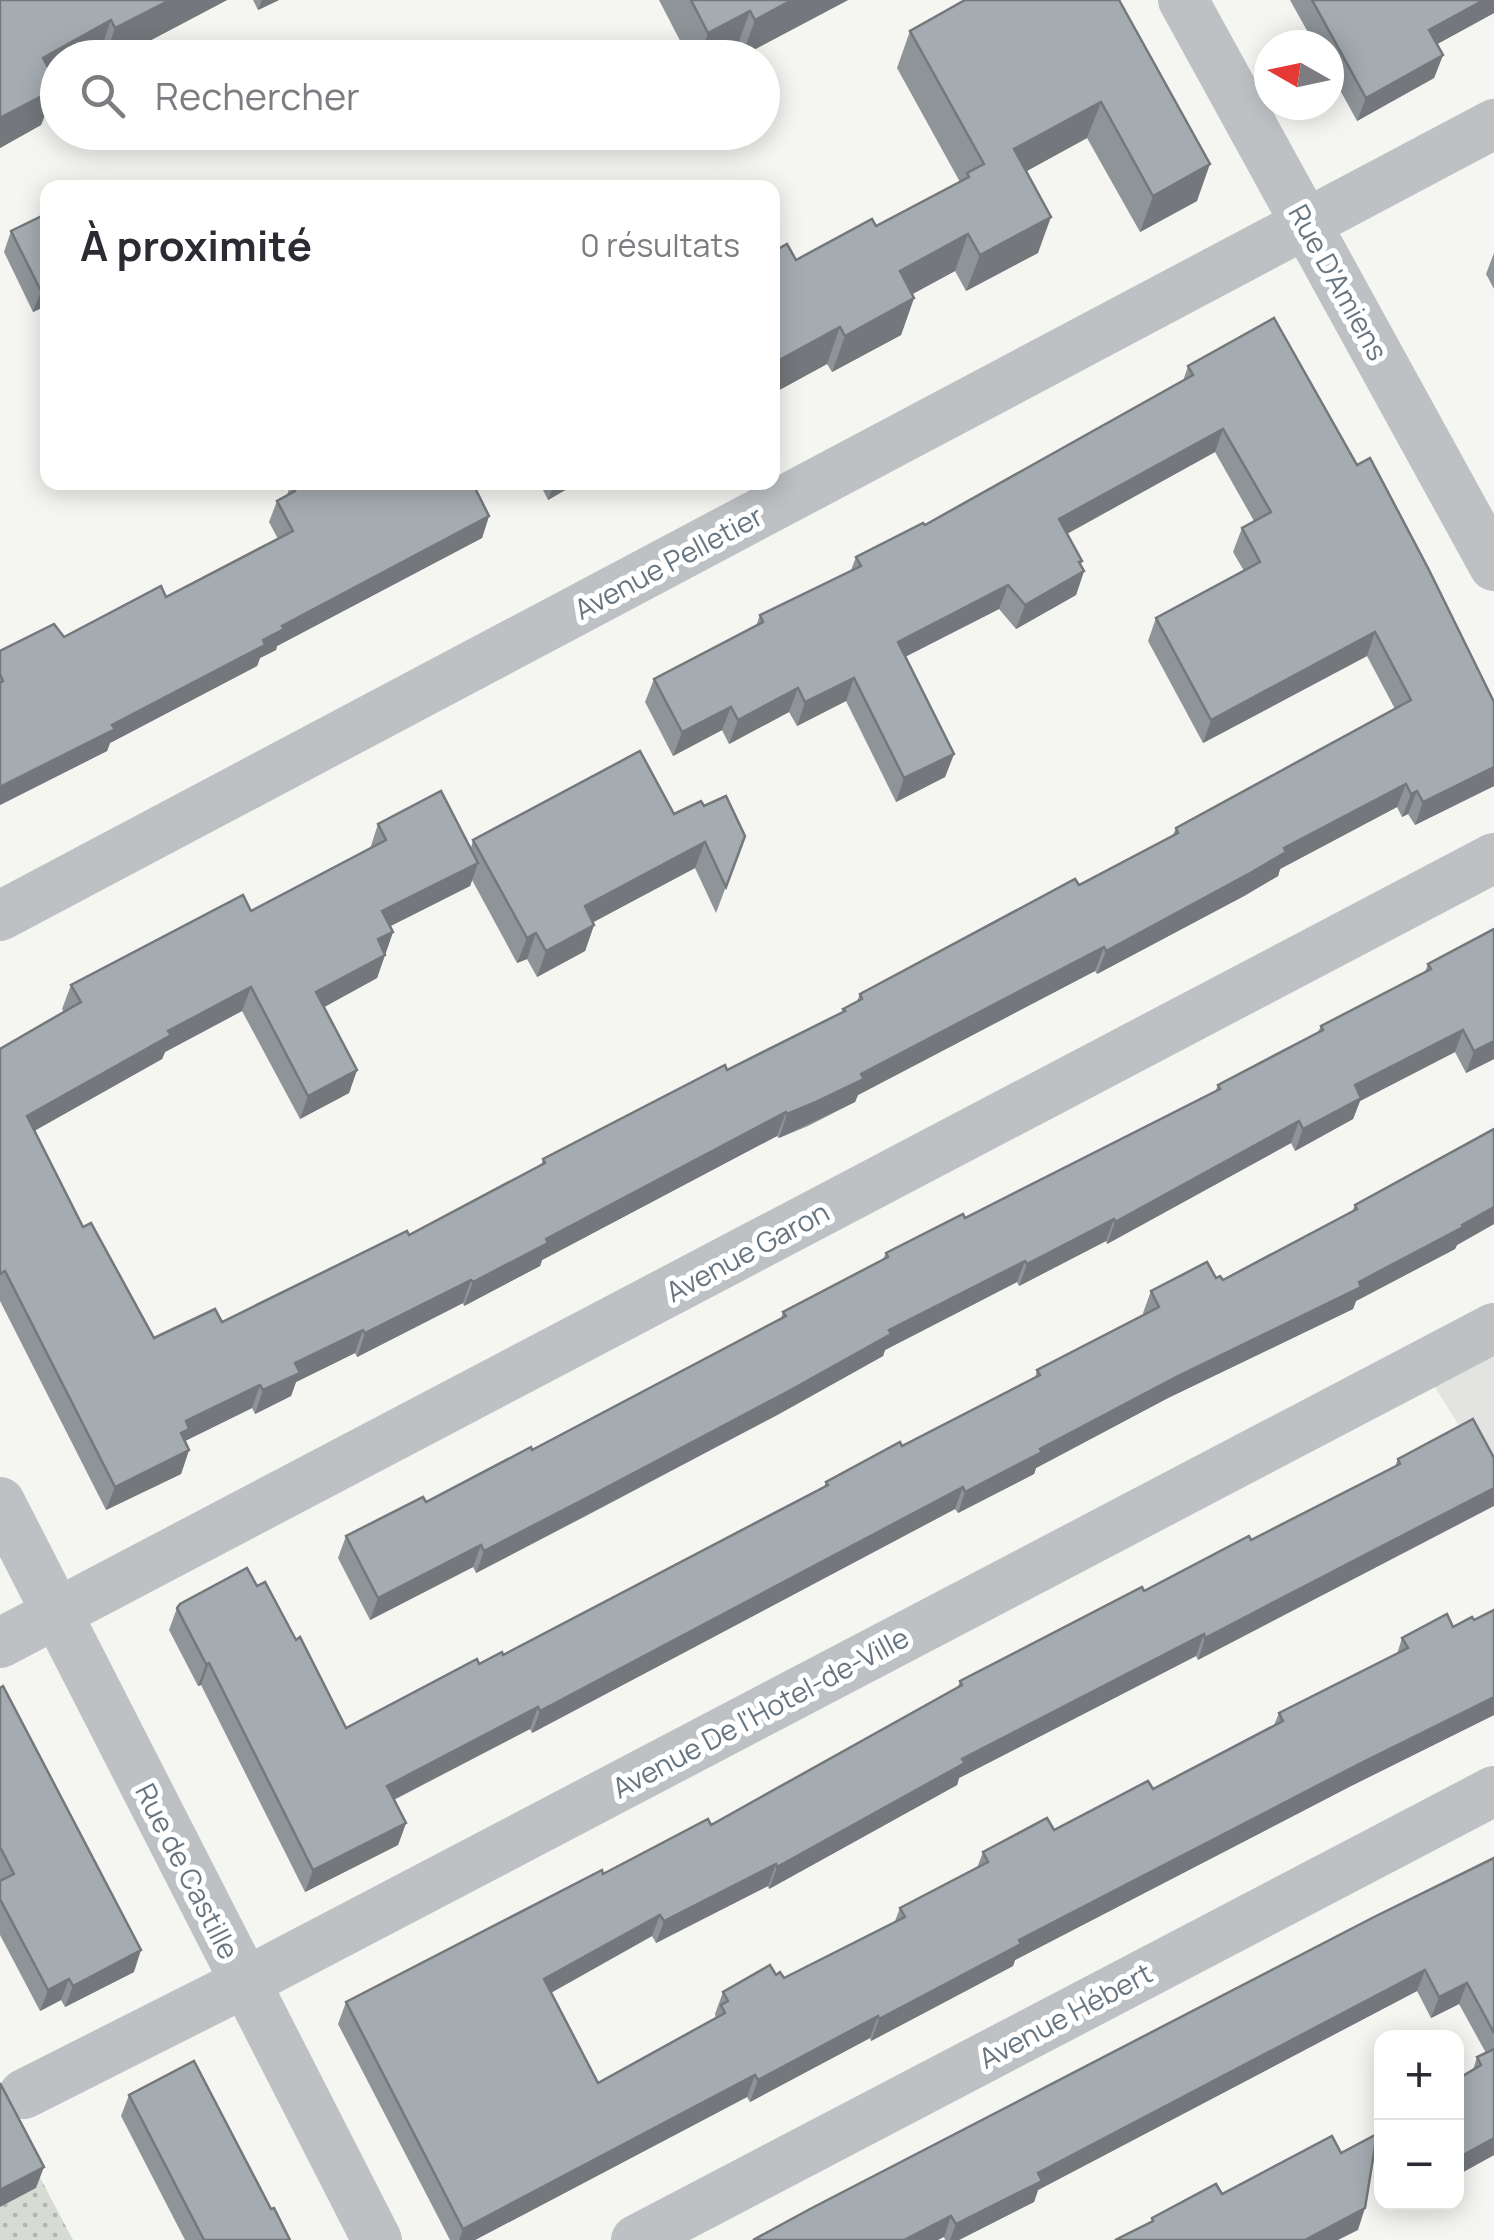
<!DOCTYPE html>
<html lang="fr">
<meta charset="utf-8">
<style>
body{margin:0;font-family:Manrope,sans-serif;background:#f2f2f3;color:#2b2b33}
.controls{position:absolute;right:30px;bottom:30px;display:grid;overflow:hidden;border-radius:20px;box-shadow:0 5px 25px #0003}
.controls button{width:90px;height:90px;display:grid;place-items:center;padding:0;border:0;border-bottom:2px solid #e1e1e2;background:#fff;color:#2b2b33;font:50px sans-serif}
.compass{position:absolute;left:1254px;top:30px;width:90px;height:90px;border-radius:50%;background:#fff;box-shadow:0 5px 25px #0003;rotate:279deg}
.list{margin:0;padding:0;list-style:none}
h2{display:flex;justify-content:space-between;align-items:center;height:130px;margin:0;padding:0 40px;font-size:42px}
h2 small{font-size:32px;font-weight:400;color:#7c7c81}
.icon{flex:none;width:55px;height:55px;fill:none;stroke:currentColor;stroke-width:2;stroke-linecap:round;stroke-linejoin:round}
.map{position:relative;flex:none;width:1494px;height:2240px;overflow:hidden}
.search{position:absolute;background:#fff;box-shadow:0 5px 25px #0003;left:40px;top:40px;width:740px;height:110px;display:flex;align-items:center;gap:25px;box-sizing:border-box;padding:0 35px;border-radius:55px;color:#7c7c81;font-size:38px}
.panel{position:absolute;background:#fff;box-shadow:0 5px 25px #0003;left:40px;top:180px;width:740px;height:310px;border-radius:20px}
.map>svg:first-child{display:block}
.built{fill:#e3e4e2}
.park{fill:url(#park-dots)}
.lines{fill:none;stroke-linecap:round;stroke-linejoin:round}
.minor{stroke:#bdc1c4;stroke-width:50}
.wall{fill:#8e9498}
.shaded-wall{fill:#74787c}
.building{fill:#a5acb1;stroke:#74787c;stroke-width:2.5}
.labels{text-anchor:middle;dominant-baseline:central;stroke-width:10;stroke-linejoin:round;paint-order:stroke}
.street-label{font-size:28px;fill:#677580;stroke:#fff}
</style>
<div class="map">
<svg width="1494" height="2240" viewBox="0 0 1494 2240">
<defs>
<pattern id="park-dots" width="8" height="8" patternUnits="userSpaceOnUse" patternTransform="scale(2.5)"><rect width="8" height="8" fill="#d6dbd4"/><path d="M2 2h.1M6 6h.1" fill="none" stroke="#b1b6b1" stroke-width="1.8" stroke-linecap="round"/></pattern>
</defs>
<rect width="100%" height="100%" fill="#f5f5f2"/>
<path class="built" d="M1494 1352V1481L1433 1384Z"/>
<path class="park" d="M0 2102 73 2240H0Z"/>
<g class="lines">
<g class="minor">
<path d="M1183 0 1494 566"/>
<path d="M0 916 1494 124"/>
<path d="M0 1502 377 2240"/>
<path d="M0 1643 1494 858"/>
<path d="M24 2094 246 1982 1494 1328"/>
<path d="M636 2240 1494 1791"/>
</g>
</g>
<g class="wall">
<path d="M0 0H227L117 58H58V79L52 83 55 89 41 125 0 148Z"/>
<path d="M253 0H279L258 10Z"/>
<path d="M659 0H848L742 56 737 47 718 58H689Z"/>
<path d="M1119 0 1197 201 1140 232 1087 138 1027 171 1038 253 966 291 955 271 912 294 914 298 901 335 832 372 827 364 772 394V244L776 250 796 260 876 226 960 182 897 68 910 31Z"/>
<path d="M1290 0H1494V13L1437 44 1443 55 1434 78 1357 121 1329 70V45H1315Z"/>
<path d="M48 213V305L33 312 4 252 11 231Z"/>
<path d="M1494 253V289L1486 274Z"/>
<path d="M1188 366 1494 702V786L1415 825 1408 814 1402 817 1397 807 1280 869 1278 876 1244 896 1097 974 1095 971 858 1095 855 1102 808 1126 779 1138 777 1136 542 1260 540 1266 464 1306 463 1303 357 1357 355 1353 296 1382 291 1396 255 1414 252 1408 185 1441 189 1450 181 1474 106 1510 0 1301V1049L64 1012 62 1009 71 985 251 911 370 849 378 824 471 848 473 840 674 814 704 806 745 836 716 913 695 868 593 922 594 925 585 951 537 977 527 959 517 963 472 880 470 886 390 926 393 932 377 978 324 1007 357 1070 349 1093 300 1119 242 1011 165 1052 162 1059 34 1131 83 1227 154 1338 222 1322 409 1235 541 1166 543 1159 842 1013 843 1009 857 1001 860 994 1079 885 1173 835 1176 828 1395 709 1367 656 1203 743 1148 641 1156 618 1244 571 1233 552 1242 528 1254 521 1215 452 1067 534 1084 571 1076 595 1016 629 999 609 905 657 954 754 945 777 896 802 846 701 797 726 789 712 729 744 722 730 673 756 645 702 654 679 756 626 760 615 851 570 856 557 925 525 1183 381Z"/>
<path d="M539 482H579L548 500Z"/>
<path d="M291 483 489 516 482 538 277 646 276 650 260 658 257 666 110 743 107 751 0 805V651L64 637 166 597 278 539 269 522 277 501 287 495Z"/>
<path d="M1428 964 1494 1059 1466 1073 1455 1052 1360 1101 1353 1119 1295 1151 1291 1143 1107 1244 1106 1241 1019 1286 1017 1282 885 1350 883 1356 779 1414 586 1516 476 1573 473 1567 370 1620 338 1558 346 1536 426 1502 532 1450 781 1318 783 1312 883 1259 886 1253 965 1218 1215 1092 1218 1085 1318 1032 1321 1026 1425 972Z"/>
<path d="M1355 1205 1494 1224 1457 1245 1455 1249 1356 1301 1353 1309 1168 1398 1036 1468 1034 1474 958 1513 955 1509 532 1733 530 1729 394 1800 406 1823 398 1845 305 1892 201 1685 198 1686 169 1630 177 1608 257 1586 296 1640 346 1728 479 1664 503 1655 824 1487 826 1482 902 1446 1035 1378 1037 1370 1144 1315 1143 1313 1151 1291 1216 1278 1223 1280 1352 1212Z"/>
<path d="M1473 1419 1198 1660 1196 1656 959 1778 957 1785 769 1889 768 1886 656 1943 652 1936 551 1993 598 2083 716 2019 715 2014 723 1992 776 1975 784 1978 895 1921 900 1908 977 1868 983 1852 1054 1830 1153 1789 1274 1725 1279 1713 1397 1654 1402 1638 1474 1620 1494 1610V1715L1351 1786 1015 1960 1013 1966 871 2041 870 2038 750 2102 747 2097 475 2240H450L338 2024 346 2002 603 1874 711 1825 958 1687 960 1681 1251 1540 1395 1466 1398 1459Z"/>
<path d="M0 1688 134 1972 65 2007 61 2000 40 2011 0 1935Z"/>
<path d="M1494 1858V2155L1456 2176 1473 2070 1477 2057 1486 2053 1459 2004 1431 2018 1417 1991 1038 2190 1034 2202 959 2240H945L944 2237 753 2240Z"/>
<path d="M129 2095 271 2209 290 2240H185L121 2116Z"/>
</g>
<g class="shaded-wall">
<path d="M170 0H227L117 58H105L115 28Z"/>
<path d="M262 0H279L258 10Z"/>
<path d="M792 0H848L742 56 755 20Z"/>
<path d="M1484 0H1494V13L1421 53 1429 30Z"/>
<path d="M750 11 737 47 718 58H699L708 33Z"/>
<path d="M111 20 98 57 58 58V79L53 82 49 92 55 89 41 125 0 148V118L43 58Z"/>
<path d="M1443 55 1434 78 1357 121 1366 98Z"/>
<path d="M1101 102 1087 138 1001 185 1014 149Z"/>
<path d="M1210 164 1197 201 1140 232 1153 196Z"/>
<path d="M1051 217 1038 253 966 291 980 255Z"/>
<path d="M968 234 955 271 887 308 900 271Z"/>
<path d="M48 288V305L33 312 41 291Z"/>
<path d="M914 298 901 335 832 372 845 336Z"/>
<path d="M840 327 827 364 772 394V364Z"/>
<path d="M1223 429 1215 452 1050 543 1059 519Z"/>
<path d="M555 482H579L548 500Z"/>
<path d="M489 516 482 538 277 646 276 650 260 658 257 666 110 743 107 751 0 805V787L263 640 282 626Z"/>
<path d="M1082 561 1077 576 1084 571 1076 595 1016 629 1025 605Z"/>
<path d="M1008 585 999 609 889 665 898 642Z"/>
<path d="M1375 632 1367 656 1203 743 1211 720Z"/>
<path d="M854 678 846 701 797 726 805 702Z"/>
<path d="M798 688 789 712 729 744 738 720Z"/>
<path d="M731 707 722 730 673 756 682 732Z"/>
<path d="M954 754 945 777 896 802 904 778Z"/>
<path d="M1494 767V786L1415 825 1423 802Z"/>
<path d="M1406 784 1397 807 1280 869 1278 876 1244 896 1097 974 1106 951 1284 848Z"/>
<path d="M1417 791 1408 814 1402 817 1411 794Z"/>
<path d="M705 842 695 868 575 932 585 906Z"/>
<path d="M478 863 470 886 373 935 382 911Z"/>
<path d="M594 925 585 951 537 977 546 951Z"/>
<path d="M393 932 377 978 308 1016 316 992 378 939Z"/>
<path d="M536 933 527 959 517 963 527 938Z"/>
<path d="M1104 947 1095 971 858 1095 855 1102 779 1138 787 1114Z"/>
<path d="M251 987 242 1011 165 1052 162 1059 18 1140 27 1116 168 1031Z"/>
<path d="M1463 1030 1455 1052 1360 1101 1353 1119 1295 1151 1303 1129 1355 1085Z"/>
<path d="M1494 1041V1059L1466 1073 1474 1051Z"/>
<path d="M357 1070 349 1093 300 1119 308 1096Z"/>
<path d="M786 1112 777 1136 542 1260 540 1266 464 1306 473 1282 546 1239Z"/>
<path d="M1299 1121 1291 1143 1107 1244 1115 1222Z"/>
<path d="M1494 1207V1224L1457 1245 1455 1249 1356 1301 1353 1309 1168 1398 1036 1468 1034 1474 958 1513 965 1492 1040 1449 1359 1282Z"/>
<path d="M1114 1219 1106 1241 1019 1286 1027 1264Z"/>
<path d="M1025 1261 1017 1282 885 1350 883 1356 779 1414 476 1573 484 1551 889 1330Z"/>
<path d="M471 1280 463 1303 357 1357 365 1333Z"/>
<path d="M363 1330 355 1353 296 1382 291 1396 255 1414 263 1390 295 1363Z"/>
<path d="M260 1385 252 1408 185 1441 172 1457 186 1421Z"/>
<path d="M189 1450 181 1474 106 1510 115 1487Z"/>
<path d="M963 1487 955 1509 532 1733 540 1711Z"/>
<path d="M1494 1488V1506L1198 1660 1205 1638Z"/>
<path d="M481 1545 473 1567 370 1620 378 1598Z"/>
<path d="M1204 1634 1196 1656 959 1778 957 1785 769 1889 777 1867 962 1759Z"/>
<path d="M209 1663 201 1685 198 1686 206 1664Z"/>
<path d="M1494 1697V1715L1351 1786 1015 1960 1013 1966 871 2041 879 2019 1019 1940 1359 1764Z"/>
<path d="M538 1707 530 1729 379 1807 387 1786Z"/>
<path d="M406 1823 398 1845 305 1892 313 1870Z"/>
<path d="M776 1864 768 1886 656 1943 664 1921Z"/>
<path d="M660 1915 652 1936 536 2001 544 1979Z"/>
<path d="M141 1950 134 1972 65 2007 73 1986Z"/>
<path d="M1425 1970 1417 1991 1038 2190 1034 2202 959 2240H950L956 2224 1038 2173Z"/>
<path d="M69 1979 61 2000 40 2011 48 1990Z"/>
<path d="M1467 1983 1459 2004 1431 2018 1439 1997Z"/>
<path d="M878 2016 870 2038 750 2102 758 2080Z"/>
<path d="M755 2075 747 2097 475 2240H459L463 2229Z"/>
<path d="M1494 2138V2155L1456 2176V2159Z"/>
<path d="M44 2167 36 2188 0 2207V2190Z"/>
<path d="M1365 2208 1358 2230 1338 2240H1305Z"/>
<path d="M951 2216 944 2237 938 2240H904Z"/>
</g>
<g class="building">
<path d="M0 0H170L115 28 111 20 43 58 54 78 50 80 55 89 0 118Z"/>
<path d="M691 0H792L755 20 750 11 708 33Z"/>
<path d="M965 0H1119L1210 164 1153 196 1101 102 1014 149 1051 217 980 255 968 234 900 271 914 298 845 336 840 327 772 364V244L776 250 787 244 796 260 872 219 876 226 969 177 967 173 984 164 910 31Z"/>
<path d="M1312 0H1484L1429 30 1443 55 1366 98Z"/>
<path d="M48 213V288L41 291 11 231Z"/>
<path d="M1274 318 1357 465 1370 458 1429 570 1494 702V767L1423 802 1417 791 1411 794 1406 784 1284 848 1286 852 1252 872 1106 951 1104 947 861 1074 864 1079 816 1102 787 1114 786 1112 546 1239 548 1243 473 1282 471 1280 365 1333 363 1330 295 1363 300 1373 263 1390 260 1385 186 1421 189 1429 181 1433 189 1450 115 1487 5 1271 0 1274V1049L81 1002 71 985 243 895 251 911 386 840 378 824 441 791 478 863 382 911 393 932 378 939 385 955 316 992 357 1070 308 1096 251 987 168 1031 171 1035 27 1116 83 1227 91 1223 154 1338 215 1309 222 1322 407 1231 409 1235 545 1163 543 1159 725 1065 727 1070 845 1011 843 1009 862 999 860 994 1075 879 1079 885 1178 833 1176 828 1411 700 1375 632 1211 720 1156 618 1260 562 1242 528 1271 512 1223 429 1059 519 1082 561 1079 562 1084 571 1025 605 1008 585 898 642 954 754 904 778 854 678 805 702 798 688 738 720 731 707 682 732 654 679 763 622 760 615 861 566 856 557 923 523 925 525 1193 375 1188 366Z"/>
<path d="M293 482H472L489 516 282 626 284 629 263 640 265 645 112 725 115 729 0 787V683L3 681 0 674V651L54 624 64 637 161 586 166 597 293 531 277 501 295 491 291 483Z"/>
<path d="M640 751 674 814 701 801 704 806 726 796 745 836 726 887 705 842 585 906 594 925 546 951 536 933 527 938 473 840Z"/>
<path d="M1494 929V1041L1474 1051 1463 1030 1355 1085 1361 1098 1303 1129 1299 1121 1115 1222 1114 1219 1027 1264 1025 1261 889 1330 891 1334 787 1392 594 1494 484 1551 481 1545 378 1598 346 1536 423 1497 426 1502 531 1447 532 1450 786 1316 783 1312 888 1257 886 1253 963 1214 965 1218 1220 1089 1218 1085 1323 1030 1321 1026 1431 969 1428 964Z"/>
<path d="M1494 1129V1207L1462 1225 1463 1227 1359 1282 1361 1287 1176 1377 1040 1449 1042 1452 965 1492 963 1487 540 1711 538 1707 387 1786 406 1823 313 1870 209 1663 206 1664 177 1608 180 1604 247 1568 257 1586 265 1582 296 1640 300 1637 346 1728 477 1659 479 1664 502 1652 503 1655 828 1485 826 1482 900 1442 902 1446 1040 1375 1037 1370 1159 1307 1151 1291 1207 1262 1216 1278 1220 1276 1223 1280 1357 1209 1355 1205Z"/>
<path d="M1473 1419 1494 1458V1488L1205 1638 1204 1634 962 1759 965 1763 777 1867 776 1864 664 1921 660 1915 544 1979 598 2083 725 2013 721 2005 728 2001 723 1992 770 1965 776 1975 780 1972 784 1978 905 1917 900 1908 988 1862 983 1852 1047 1818 1054 1830 1148 1781 1153 1789 1283 1721 1279 1713 1408 1648 1402 1638 1447 1614 1453 1627 1472 1617 1474 1620 1494 1610V1697L1359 1764 1019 1940 1021 1944 879 2019 878 2016 758 2080 755 2075 463 2229 346 2002 602 1870 603 1874 708 1819 711 1825 962 1685 960 1681 1142 1587 1144 1591 1249 1536 1251 1540 1400 1464 1398 1459Z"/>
<path d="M3 1686 141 1950 73 1986 69 1979 48 1990 0 1899V1881L14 1874 0 1847V1688Z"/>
<path d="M1494 1858V2033L1467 1983 1439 1997 1425 1970 1038 2173 1042 2181 956 2224 951 2216 904 2240H753L810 2209 1374 1917Z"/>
<path d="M1494 2049V2138L1456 2159V2080L1481 2065 1477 2057Z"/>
<path d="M194 2061 271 2209 274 2208 290 2240H204L129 2095Z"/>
<path d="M0 2083 44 2167 0 2190Z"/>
<path d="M1377 2134 1365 2208 1305 2240H1115L1153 2221 1152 2218 1216 2184 1222 2194 1332 2136 1341 2153Z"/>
</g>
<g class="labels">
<g class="street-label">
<text transform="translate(1339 282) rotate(61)">Rue D'Amiens</text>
<text transform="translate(668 562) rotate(-28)">Avenue Pelletier</text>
<text transform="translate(747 1251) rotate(-28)">Avenue Garon</text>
<text transform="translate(760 1712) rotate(-28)">Avenue De l'Hotel-de-Ville</text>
<text transform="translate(188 1871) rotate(63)">Rue de Castille</text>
<text transform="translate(1065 2015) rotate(-28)">Avenue Hébert</text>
</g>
</g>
</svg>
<div class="controls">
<button>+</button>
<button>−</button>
</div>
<svg class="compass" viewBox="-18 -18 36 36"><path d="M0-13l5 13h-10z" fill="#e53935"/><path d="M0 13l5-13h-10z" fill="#7c7c81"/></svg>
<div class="search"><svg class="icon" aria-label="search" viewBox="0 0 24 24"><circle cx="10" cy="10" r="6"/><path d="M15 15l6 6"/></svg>Rechercher</div>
<section class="panel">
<h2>À proximité<small>0 résultats</small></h2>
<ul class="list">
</ul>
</section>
</div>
